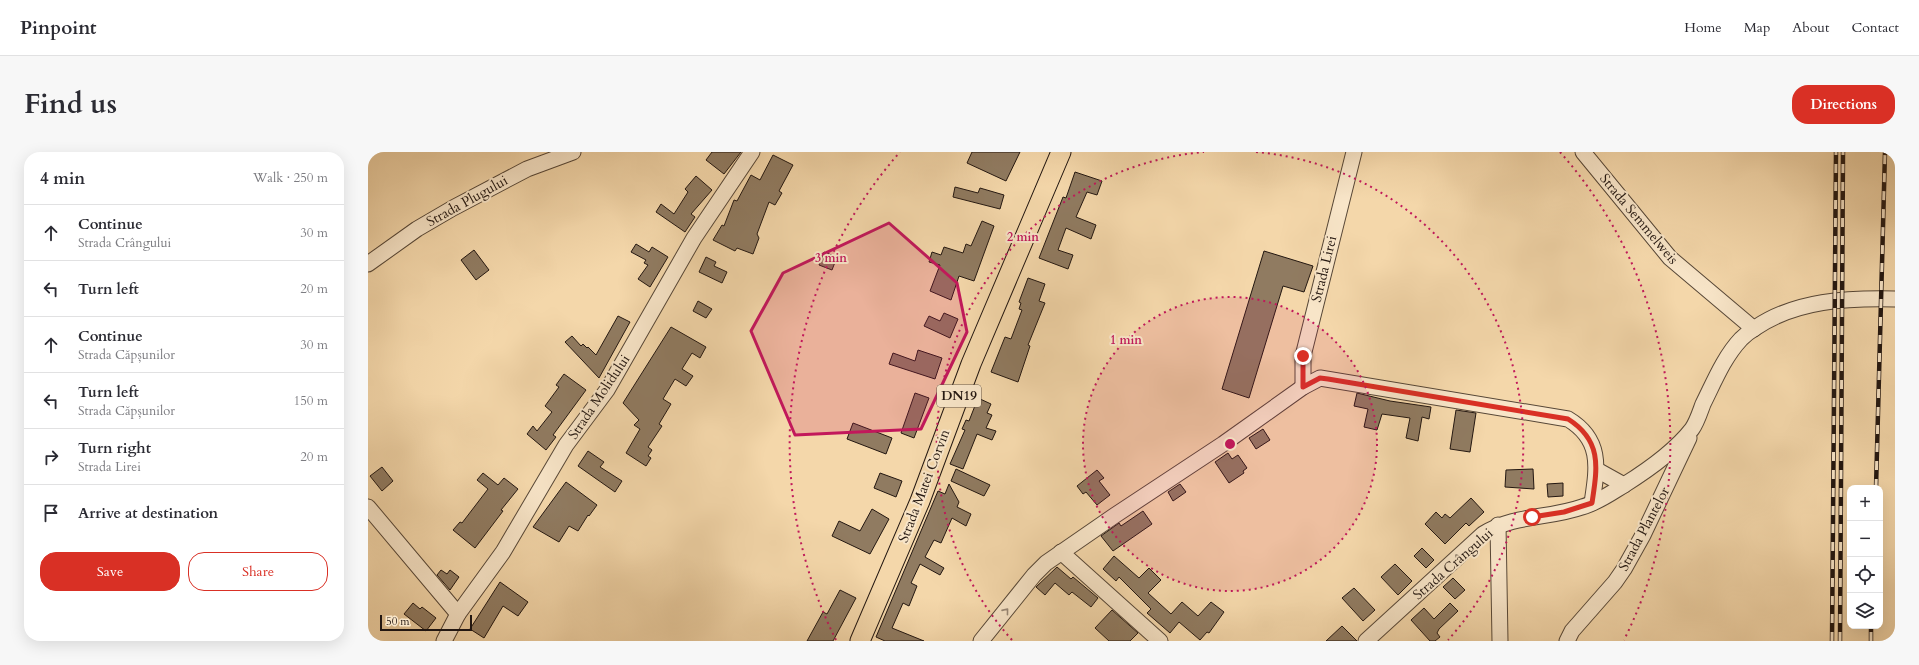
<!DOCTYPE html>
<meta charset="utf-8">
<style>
body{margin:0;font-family:Cardo,serif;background:#f7f7f7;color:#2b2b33}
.controls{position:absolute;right:12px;bottom:12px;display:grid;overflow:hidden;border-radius:8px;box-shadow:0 4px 16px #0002}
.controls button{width:36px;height:36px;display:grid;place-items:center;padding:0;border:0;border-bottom:1px solid #e1e1e2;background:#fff;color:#2b2b33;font:20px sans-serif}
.scale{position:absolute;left:12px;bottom:10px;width:92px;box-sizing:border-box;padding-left:4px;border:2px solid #231711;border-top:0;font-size:11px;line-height:14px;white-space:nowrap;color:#231711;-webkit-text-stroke:3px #f8e5c8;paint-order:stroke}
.stop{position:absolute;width:12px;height:12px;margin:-9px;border:3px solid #d93025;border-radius:50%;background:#fff}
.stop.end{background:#d93025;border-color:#fff;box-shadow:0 1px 4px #0008}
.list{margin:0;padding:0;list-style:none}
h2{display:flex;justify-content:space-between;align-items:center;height:52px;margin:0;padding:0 16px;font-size:17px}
h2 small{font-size:13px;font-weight:400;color:#7c7c81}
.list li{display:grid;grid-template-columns:26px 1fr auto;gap:12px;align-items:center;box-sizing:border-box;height:56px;padding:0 16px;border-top:1px solid #e1e1e2}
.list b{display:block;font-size:15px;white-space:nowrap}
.list p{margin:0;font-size:13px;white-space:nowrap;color:#7c7c81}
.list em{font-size:13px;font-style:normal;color:#7c7c81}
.actions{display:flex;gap:8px;padding:12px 16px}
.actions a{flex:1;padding:9px 0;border:1px solid #d93025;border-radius:16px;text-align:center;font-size:14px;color:#d93025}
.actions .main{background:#d93025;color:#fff}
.icon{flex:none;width:22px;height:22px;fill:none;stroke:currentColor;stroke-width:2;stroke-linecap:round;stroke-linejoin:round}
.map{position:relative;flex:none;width:1527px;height:489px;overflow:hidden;border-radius:16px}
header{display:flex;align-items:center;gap:24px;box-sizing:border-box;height:56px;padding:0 20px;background:#fff;border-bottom:1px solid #e1e1e2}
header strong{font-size:19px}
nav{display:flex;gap:22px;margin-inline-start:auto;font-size:14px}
.intro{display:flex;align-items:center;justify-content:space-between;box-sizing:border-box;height:96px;padding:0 24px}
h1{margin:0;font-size:28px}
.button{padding:10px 18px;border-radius:16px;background:#d93025;color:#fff;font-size:14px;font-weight:700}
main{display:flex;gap:24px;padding:0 24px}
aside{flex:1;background:#fff;border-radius:16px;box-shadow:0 4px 16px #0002}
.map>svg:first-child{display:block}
.building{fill:#907b61;stroke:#231711}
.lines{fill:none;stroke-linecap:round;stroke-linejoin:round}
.minor-casing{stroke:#574737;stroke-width:17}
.major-casing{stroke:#231711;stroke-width:21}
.minor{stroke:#f8e5c8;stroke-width:15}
.major{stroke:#f4d7aa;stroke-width:19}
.rail-casing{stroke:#231711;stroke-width:4.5}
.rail{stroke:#f8e5c8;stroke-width:3;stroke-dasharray:9;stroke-linecap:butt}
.oneway{stroke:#988876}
.route{stroke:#d93025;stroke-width:5}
.marked{fill:#c2185b;fill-opacity:0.2;stroke:#c2185b;stroke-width:3;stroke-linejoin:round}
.ring{fill:none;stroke:#c2185b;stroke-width:2;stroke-dasharray:2 4}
.labels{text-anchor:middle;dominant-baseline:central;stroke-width:4;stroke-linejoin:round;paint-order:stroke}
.shield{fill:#f8e5c8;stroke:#635548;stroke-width:1}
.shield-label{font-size:13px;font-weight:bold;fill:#231711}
.street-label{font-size:14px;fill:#231711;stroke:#f8e5c8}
.centre{fill:#c2185b;stroke:#f8e5c8;stroke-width:2}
.ring-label{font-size:12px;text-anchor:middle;font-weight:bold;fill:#c2185b;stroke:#f8e5c8;stroke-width:4;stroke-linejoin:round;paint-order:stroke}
</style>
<header>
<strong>Pinpoint</strong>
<nav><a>Home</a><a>Map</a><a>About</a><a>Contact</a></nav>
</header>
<div class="intro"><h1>Find us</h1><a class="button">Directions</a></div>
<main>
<aside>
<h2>4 min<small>Walk · 250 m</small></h2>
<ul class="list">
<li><svg class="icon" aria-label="ahead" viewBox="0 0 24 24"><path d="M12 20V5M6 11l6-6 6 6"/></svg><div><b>Continue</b><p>Strada Crângului</p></div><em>30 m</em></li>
<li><svg class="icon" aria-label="left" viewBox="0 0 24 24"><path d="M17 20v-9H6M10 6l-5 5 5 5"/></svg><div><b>Turn left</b></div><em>20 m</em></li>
<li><svg class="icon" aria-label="ahead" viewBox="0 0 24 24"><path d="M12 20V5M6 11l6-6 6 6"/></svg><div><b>Continue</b><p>Strada Căpșunilor</p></div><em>30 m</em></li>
<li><svg class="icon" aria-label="left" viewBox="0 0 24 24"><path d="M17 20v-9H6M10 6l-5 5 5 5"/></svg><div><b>Turn left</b><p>Strada Căpșunilor</p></div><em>150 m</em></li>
<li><svg class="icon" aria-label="right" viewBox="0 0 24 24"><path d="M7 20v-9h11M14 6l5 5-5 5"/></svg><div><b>Turn right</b><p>Strada Lirei</p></div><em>20 m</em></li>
<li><svg class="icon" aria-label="arrive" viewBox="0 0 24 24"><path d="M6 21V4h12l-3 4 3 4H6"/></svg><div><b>Arrive at destination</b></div></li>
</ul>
<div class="actions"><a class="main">Save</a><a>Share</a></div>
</aside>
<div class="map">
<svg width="1527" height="489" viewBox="0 0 1527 489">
<rect width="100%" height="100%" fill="#f4d7aa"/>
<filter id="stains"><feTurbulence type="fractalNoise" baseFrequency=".005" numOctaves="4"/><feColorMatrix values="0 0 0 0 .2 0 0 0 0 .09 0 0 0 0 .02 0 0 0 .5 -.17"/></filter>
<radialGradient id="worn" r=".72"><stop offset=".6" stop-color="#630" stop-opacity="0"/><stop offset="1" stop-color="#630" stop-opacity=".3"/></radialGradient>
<g class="building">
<path d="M344 0H373L356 22 338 8Z"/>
<path d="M604 0H652L638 29 599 11Z"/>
<path d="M405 3 425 13 411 39 414 41 407 53 401 50 389 82 391 86 385 102 369 96 367 99 345 88 354 73 356 74 366 48 369 49 383 23 392 28Z"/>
<path d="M707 20 734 29 729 43 719 40 708 65 728 73 723 87 698 76 690 98 705 103 700 117 671 106 695 45 698 46Z"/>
<path d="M328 24 344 38 323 62 327 65 317 80 288 60 293 52 306 62 320 40 317 37Z"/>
<path d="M587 35 610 41 612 36 636 43 632 57 585 45Z"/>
<path d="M614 69 626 74 606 129 591 124 583 148 562 139 572 113 561 110 564 100 573 103 576 95 595 101 598 92 603 94Z"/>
<path d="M268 92 281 100 284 95 300 105 282 135 270 127 280 113 276 111 278 108 263 100Z"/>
<path d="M106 98 121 118 108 128 93 108Z"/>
<path d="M896 99 945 114 936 140 915 134 881 246 854 237Z"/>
<path d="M456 100 469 105 464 118 451 113Z"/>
<path d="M338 105 348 110 346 114 359 120 354 131 331 120Z"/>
<path d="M660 126 677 132 671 149 677 151 660 193 662 194 650 230 623 220 637 185 643 187 654 158 651 157 653 151 651 150Z"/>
<path d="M330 149 344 157 338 166 325 159Z"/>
<path d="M576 161 590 167 582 186 556 174 561 164 572 169Z"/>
<path d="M250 164 262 170 231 226 197 190 204 184 213 194 215 192 219 196 220 195 228 203Z"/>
<path d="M303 175 338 195 332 206 324 201 314 217 325 224 318 234 307 227 295 247 303 252 291 272 294 274 280 295 284 298 280 304 283 306 278 314 258 301 272 277 266 273 271 268 255 251Z"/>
<path d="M550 198 574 206 567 227 521 212 525 201 547 209Z"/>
<path d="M196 222 218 238 185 283 188 285 178 298 159 282 165 274 169 279 184 260 177 254 191 235 188 233Z"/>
<path d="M547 241 561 246 546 286 533 281Z"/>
<path d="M989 241 1022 249 1063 255 1061 267 1054 265 1050 289 1038 286 1042 266 1014 262 1009 278 996 275 1000 257 986 254Z"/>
<path d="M610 246 623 252 619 261 624 263 618 276 628 279 624 288 609 282 595 317 582 312 597 278 594 277 598 268 601 269Z"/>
<path d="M1088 258 1108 261 1102 300 1082 297Z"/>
<path d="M485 271 524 286 518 302 479 287Z"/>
<path d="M895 277 902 288 888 297 881 286Z"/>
<path d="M220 299 236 310 232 315 254 329 247 340 210 314Z"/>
<path d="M860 301 864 307 870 303 879 316 875 319 876 321 861 331 847 310Z"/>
<path d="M14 315 25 329 14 339 2 324Z"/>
<path d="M588 317 622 333 616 344 583 329Z"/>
<path d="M1165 317 1166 337 1137 335 1138 318Z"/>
<path d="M729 318 736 326 731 329 742 343 729 353 718 340 715 342 709 334Z"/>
<path d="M115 321 130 333 136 326 150 337 133 358 135 359 107 396 85 378 92 370 94 371 120 337 109 328Z"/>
<path d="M512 321 534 329 528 345 506 336Z"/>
<path d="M198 330 229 353 221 364 220 363 210 379 201 374 191 390 165 375Z"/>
<path d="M1195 331V344L1180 345 1179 332Z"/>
<path d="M581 332 591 350 589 355 603 362 598 374 584 366 573 391 566 388 557 405 576 416 572 423 552 412 543 431 549 434 541 454 535 451 524 476 556 489H517L508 485 570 339 577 342Z"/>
<path d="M812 332 818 340 805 349 800 340Z"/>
<path d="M1103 346 1116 360 1101 374 1098 371 1077 392 1057 372 1068 360 1074 366 1077 362 1082 366Z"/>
<path d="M504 357 521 367 502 402 464 384 471 369 492 379Z"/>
<path d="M775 359 784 372 745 399 733 384 751 371 753 374Z"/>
<path d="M1054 396 1066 408 1058 416 1046 404Z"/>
<path d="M746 404 771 426 781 416 793 428 780 441 803 462 814 450 830 464 843 450 856 460 841 481 839 480 832 488 811 470 802 481 779 461 783 457 751 425 748 429 735 417Z"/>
<path d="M1027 412 1044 429 1030 443 1013 425Z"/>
<path d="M689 415 703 427 705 425 730 446 723 455 704 440 701 443 687 431 677 443 668 435Z"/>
<path d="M73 418 79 422 82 418 91 425 82 438 69 423Z"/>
<path d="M1085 426 1097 438 1087 447 1075 435Z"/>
<path d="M132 430 160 450 150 464 135 454 116 486 102 477Z"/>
<path d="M986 436 1007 458 995 469 974 446Z"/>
<path d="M472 438 488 446 465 489H439L455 460 459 462Z"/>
<path d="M45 451 52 457 54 455 68 466 58 479 36 462Z"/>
<path d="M1082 451 1090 459 1071 477 1069 481 1072 485 1067 489H1062L1043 468 1056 456 1066 467Z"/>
<path d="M744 458 770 481 762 489H741L727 476Z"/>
<path d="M974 474 989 489H958Z"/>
</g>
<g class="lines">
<defs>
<g id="minor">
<path d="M1215 0 1302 106 1386 177"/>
<path d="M0 112 49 77 85 56 159 17 205 0"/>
<path d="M935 235V204L986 0"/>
<path d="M1229 318 1256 333"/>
<path d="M0 355 90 462"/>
<path d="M1130 373 1132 489"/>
<path d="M693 400 792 489"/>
<path d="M76 489 90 462 135 400 198 293 239 238 326 86 384 0"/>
<path d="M613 489 666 423 678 411 746 364 855 292 935 235 952 226 1200 267C1235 288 1229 317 1224 351"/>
<path d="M998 489 1115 382C1147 362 1180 367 1214 355 1229 351 1243 341 1256 333 1280 318 1307 299 1324 277 1329 270 1332 260 1335 252 1346 230 1356 205 1373 187 1377 183 1382 179 1387 176 1428 148 1479 146 1527 147"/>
<path d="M1199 489 1204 479 1247 430 1256 417 1275 383 1321 286"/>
</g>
<path id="major" d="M492 489 552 349 603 212 693 0"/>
</defs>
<use href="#minor" class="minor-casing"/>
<use href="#major" class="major-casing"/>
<use href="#minor" class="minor"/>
<use href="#major" class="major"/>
<defs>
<g id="rail">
<path d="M1508 336 1517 0"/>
<path d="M1464 489 1468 0"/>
<path d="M1472 489 1475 0"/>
<path d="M1503 489V474"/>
</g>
</defs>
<use href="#rail" class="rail-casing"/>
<use href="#rail" class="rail"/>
</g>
<defs><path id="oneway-chevron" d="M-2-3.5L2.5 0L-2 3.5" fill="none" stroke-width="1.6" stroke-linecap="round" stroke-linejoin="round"/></defs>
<use class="oneway" href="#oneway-chevron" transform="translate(638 459) rotate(-51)"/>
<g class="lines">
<path class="route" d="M935 204V235L952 226 960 227 1200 267C1235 289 1229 317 1224 351L1196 360 1164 365"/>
</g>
<path class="marked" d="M521 71 589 131 599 180 553 277 427 283 383 179 415 121Z"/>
<circle cx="862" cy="292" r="147" fill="#c2185b" fill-opacity=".12"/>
<g class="ring">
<circle cx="862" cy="292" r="147"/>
<path d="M644 488A293 293 0 0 1 836 0M888 0A293 293 0 0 1 1080 488"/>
<path d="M468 488A440 440 0 0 1 532 0M1192 0A440 440 0 0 1 1256 488"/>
</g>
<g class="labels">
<rect class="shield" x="569" y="233" width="44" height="22" rx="3"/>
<g class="shield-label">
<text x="591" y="244">DN19</text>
</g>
<g class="street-label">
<text transform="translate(99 49) rotate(-29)">Strada Plugului</text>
<text transform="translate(1271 67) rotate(50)">Strada Semmelweis</text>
<text transform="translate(956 117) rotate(-76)">Strada Lirei</text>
<text transform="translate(231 245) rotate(-56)">Strada Molidului</text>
<text transform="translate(556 334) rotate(-69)">Strada Matei Corvin</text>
<text transform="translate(1276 377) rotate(-62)">Strada Plantelor</text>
<text transform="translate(1085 412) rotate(-41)">Strada Crângului</text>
</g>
</g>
<circle cx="862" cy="292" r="6" class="centre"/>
<g class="ring-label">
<text x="655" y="89">2 min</text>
<text x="463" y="110">3 min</text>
<text x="758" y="192">1 min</text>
</g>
<rect width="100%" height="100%" filter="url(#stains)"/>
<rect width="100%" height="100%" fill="url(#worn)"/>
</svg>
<div class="controls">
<button>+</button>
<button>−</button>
<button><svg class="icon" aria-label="locate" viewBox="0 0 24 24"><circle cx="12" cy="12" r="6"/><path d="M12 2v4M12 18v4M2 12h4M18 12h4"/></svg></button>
<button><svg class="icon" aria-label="layers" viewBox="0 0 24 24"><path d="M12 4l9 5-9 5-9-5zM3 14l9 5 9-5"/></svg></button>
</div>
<div class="scale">50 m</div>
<div class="stop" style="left:1164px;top:365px"></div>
<div class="stop end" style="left:935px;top:204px"></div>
</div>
</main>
